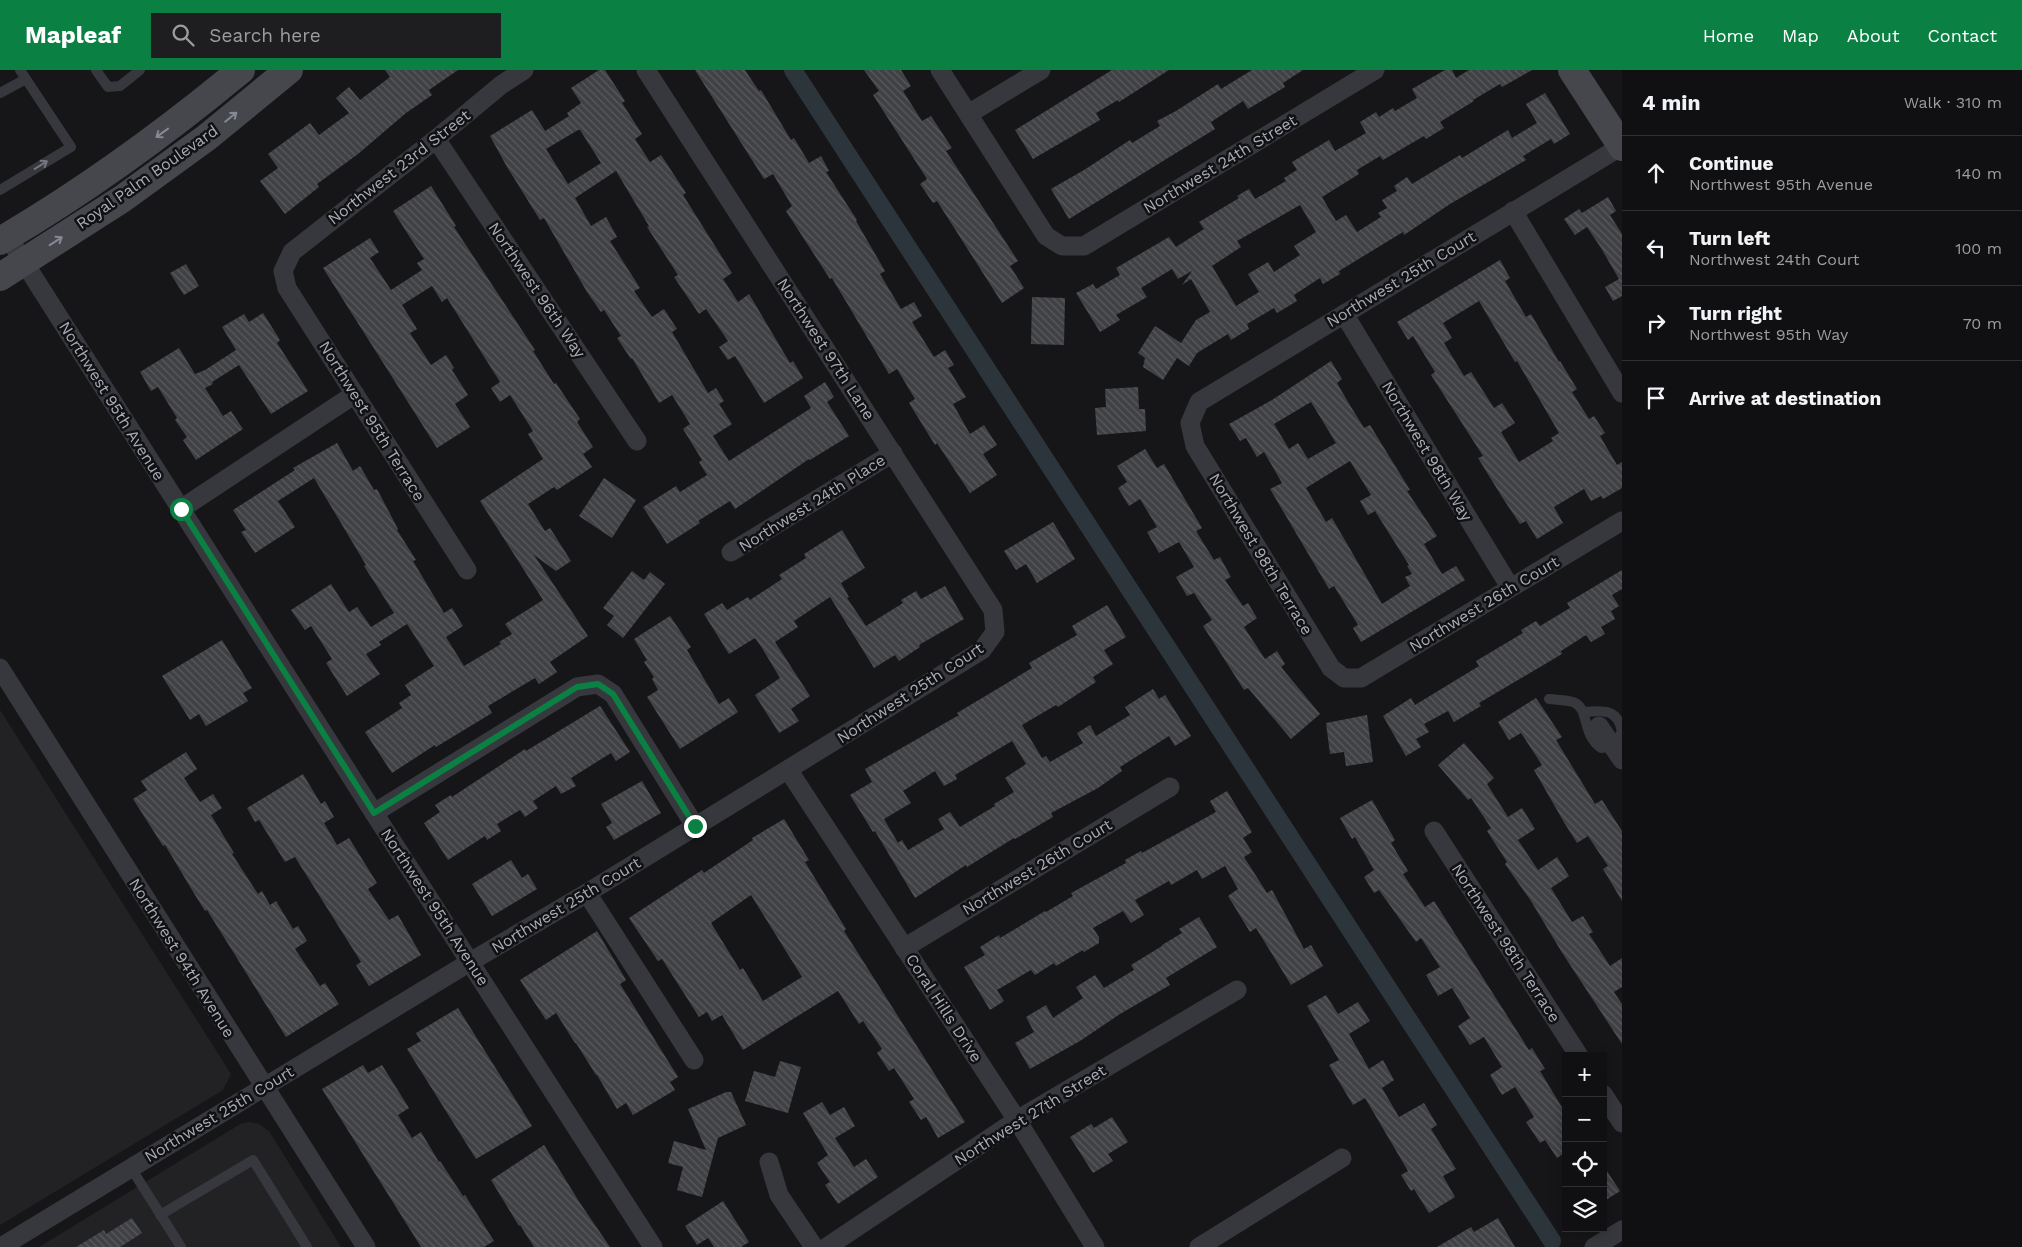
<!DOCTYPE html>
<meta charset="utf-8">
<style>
body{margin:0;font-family:"Work Sans",sans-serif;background:#1e1e20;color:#f1f3f6}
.controls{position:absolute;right:15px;bottom:15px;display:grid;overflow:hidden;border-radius:0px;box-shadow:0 2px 12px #0003}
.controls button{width:45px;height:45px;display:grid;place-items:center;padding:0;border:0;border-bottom:1px solid #303032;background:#101012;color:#f1f3f6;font:25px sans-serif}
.stop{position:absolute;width:15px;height:15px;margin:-11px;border:4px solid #0b8043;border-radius:50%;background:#fff}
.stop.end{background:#0b8043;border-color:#fff;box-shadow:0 1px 5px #0008}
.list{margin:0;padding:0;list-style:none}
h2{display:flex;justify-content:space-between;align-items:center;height:65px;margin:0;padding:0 20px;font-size:21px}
h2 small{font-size:16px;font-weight:400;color:#9c9d9f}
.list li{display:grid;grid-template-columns:32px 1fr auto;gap:15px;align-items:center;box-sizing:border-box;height:75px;padding:0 20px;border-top:1px solid #303032}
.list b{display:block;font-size:19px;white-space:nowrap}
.list p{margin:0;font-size:16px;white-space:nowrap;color:#9c9d9f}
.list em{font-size:16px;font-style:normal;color:#9c9d9f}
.icon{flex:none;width:28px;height:28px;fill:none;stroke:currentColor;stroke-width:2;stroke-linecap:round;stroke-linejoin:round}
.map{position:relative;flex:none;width:1622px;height:1177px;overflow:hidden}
header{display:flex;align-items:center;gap:30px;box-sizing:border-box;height:70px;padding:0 25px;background:#0b8043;color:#fff}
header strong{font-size:24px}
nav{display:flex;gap:28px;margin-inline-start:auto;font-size:18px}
.search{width:350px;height:45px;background:#1e1e20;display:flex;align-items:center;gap:12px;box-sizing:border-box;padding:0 18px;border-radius:0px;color:#9c9d9f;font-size:19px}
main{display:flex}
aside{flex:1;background:#101012}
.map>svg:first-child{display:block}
.built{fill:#222225}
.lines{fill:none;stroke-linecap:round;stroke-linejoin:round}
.canal{stroke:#2c353c;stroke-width:18}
.building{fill:url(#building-back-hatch);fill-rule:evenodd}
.lane{stroke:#37383d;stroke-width:10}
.street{stroke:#37383d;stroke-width:19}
.secondary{stroke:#45474d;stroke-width:28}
.oneway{stroke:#858993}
.oneway2{stroke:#757881}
.route{stroke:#0b8043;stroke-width:6}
.labels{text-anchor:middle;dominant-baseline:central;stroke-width:5;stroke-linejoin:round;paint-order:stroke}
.street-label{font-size:16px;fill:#a8adb8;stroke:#111113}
</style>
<header>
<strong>Mapleaf</strong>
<div class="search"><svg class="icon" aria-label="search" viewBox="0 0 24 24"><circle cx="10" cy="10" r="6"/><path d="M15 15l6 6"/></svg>Search here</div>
<nav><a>Home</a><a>Map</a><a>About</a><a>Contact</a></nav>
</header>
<main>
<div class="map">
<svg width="1622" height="1177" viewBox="0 0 1622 1177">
<defs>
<pattern id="building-back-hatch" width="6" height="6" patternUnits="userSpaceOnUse" patternTransform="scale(1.25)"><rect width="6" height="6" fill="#404145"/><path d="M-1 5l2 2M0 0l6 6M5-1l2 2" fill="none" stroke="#595a5e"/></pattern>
</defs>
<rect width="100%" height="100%" fill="#161618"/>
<g class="built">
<path d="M0 640 231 1004 223 1020 0 1155Z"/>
<path d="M250 1052 259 1054 269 1061 341 1177H39L242 1053Z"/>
</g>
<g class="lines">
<path class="canal" d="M793 0 1552 1171"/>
</g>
<g class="building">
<path d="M385 0H458L429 20 432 25 406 43 358 84 317 114 319 117 285 144 260 111 278 98 268 84 310 53 319 65 349 43 336 28 349 17 360 30 390 7Z"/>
<path d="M599 0H605L625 31 622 33 642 64 635 69 650 92 661 85 686 123 683 125 732 203 723 209 738 232 749 224 790 293 793 291 803 308 764 333 735 286 728 290 719 277 728 271 706 239 699 244 674 207 678 205 647 157 649 156 616 101 575 128 591 156 606 147 617 167 610 171 640 218 634 221 652 247 664 239 677 259 672 262 708 323 716 318 724 331 719 334 732 354 713 366 729 391 811 338 804 326 825 312 834 327 827 332 849 366 810 390 809 389 735 439 730 431 698 451 700 453 667 474 643 437 676 416 680 422 707 405 699 392 702 390 683 359 690 354 672 325 659 333 632 288 631 289 617 268 621 266 604 240 601 242 587 222 544 148 540 150 507 97 490 66 532 40 545 61 569 46 567 43 581 33 571 18ZM578 60H580L601 93 568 114 546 79Z"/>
<path d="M695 0H745L759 21 761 20 791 70 794 68 809 93 821 86 829 101 826 102 857 150 856 151 885 201 880 204 901 239 914 232 922 246 912 252 934 287 945 280 954 295 948 298 966 327 953 334 970 364 984 355 997 375 983 384 997 405 970 423 937 373 935 375 909 333 915 329 897 299 889 304 832 208 830 209 786 141 792 136 773 104 764 109Z"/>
<path d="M864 0H901L911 16 903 21 922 51 931 46 952 78 946 81 1018 191 1010 196 1024 218 1002 233 937 131 933 133 920 114 927 109 873 25 879 21Z"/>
<path d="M1112 0H1169L1119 32 1118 30 1096 43 1100 50 1033 89 1015 60Z"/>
<path d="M1252 0H1303L1283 13 1285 17 1248 39 1243 31 1211 52 1215 59 1069 149 1051 119 1084 100 1130 70 1132 73 1160 56 1157 51 1176 41 1218 14 1221 19Z"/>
<path d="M1445 0H1452L1456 8 1469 0H1532L1502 17 1500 14 1473 30 1474 31 1440 52 1444 58 1426 69 1424 66 1383 90 1380 86 1357 100 1359 104 1322 127 1336 151 1346 145 1357 162 1381 147 1378 143 1387 138 1382 130 1397 121 1394 116 1407 107 1412 114 1460 85 1462 88 1508 60 1512 68 1537 53 1526 34 1545 23 1570 64 1554 74 1551 69 1523 86 1526 90 1450 134 1404 165 1403 162 1339 201 1340 204 1323 214 1320 208 1294 225 1297 231 1277 243 1274 238 1247 254 1249 259 1231 270 1228 264 1197 283 1189 296 1177 288 1163 310 1143 297 1145 288 1138 283 1155 256 1181 273 1196 250 1210 242 1191 209 1182 215 1192 201 1178 209 1172 199 1141 218 1147 227 1116 245 1120 250 1100 262 1076 223 1093 214 1096 219 1120 205 1116 198 1169 167 1176 177 1204 159 1199 152 1239 128 1237 126 1249 119 1255 129 1286 111 1284 108 1297 100 1292 92 1329 70 1335 81 1366 63 1360 52 1376 42 1379 47 1393 38 1395 41 1417 28 1412 19ZM1300 135 1316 162 1294 176 1300 185 1274 202 1268 192 1248 204 1259 222 1236 236 1212 196 1241 177 1237 171Z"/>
<path d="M431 116 456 156 454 157 535 280 533 281 554 314 556 313 580 349 577 352 593 377 583 384 592 397 557 420 554 417 528 434 545 461 550 458 571 491 556 501 534 485 588 566 550 592 557 602 539 614 535 608 488 636 492 643 436 677 435 675 392 703 365 662 402 638 399 633 411 625 405 615 434 596 407 554 379 572 381 575 366 584 380 604 347 626 326 593 332 589 311 556 305 560 291 540 331 514 349 542 357 537 371 557 394 543 364 496 366 495 314 408 278 431 295 457 255 483 241 462 246 460 233 440 295 400 293 398 337 373 353 401 360 396 374 420 377 419 398 459 397 460 416 490 413 491 444 543 452 538 463 556 446 567 464 596 501 574 499 572 512 564 505 554 543 530 480 431 543 389 528 364 533 361 510 325 500 332 491 318 500 312 447 228 442 232 432 216 402 235 417 259 410 263 431 295 446 285 454 298 452 300 468 325 455 334 470 357 437 378 323 198 370 168 379 182 370 188 391 220 422 200 417 193 424 189 393 141Z"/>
<path d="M1608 127 1616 141 1610 145 1622 164V226L1613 231 1605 217 1619 209 1601 178 1587 157 1575 165 1564 149 1579 139 1582 143Z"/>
<path d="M1500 190 1510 208 1505 211 1526 247 1531 244 1559 292 1560 291 1577 319 1572 322 1589 349 1594 346 1605 363 1600 366 1617 395 1622 392V418L1603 429 1601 426 1591 431 1584 419 1554 437 1563 453 1537 469 1526 451 1520 454 1502 427 1478 388 1483 386 1431 305 1435 302 1413 266 1408 270 1397 252ZM1479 231 1515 292 1517 291 1559 363 1551 368 1553 371 1519 392 1501 362 1515 353 1502 333 1494 338 1471 302 1464 306 1444 273 1452 268 1443 253Z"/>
<path d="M186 194 199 216 184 225 170 203Z"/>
<path d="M1032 227 1065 228 1064 275 1031 274Z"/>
<path d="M263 243 280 270 277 273 308 321 271 344 239 295 212 312 213 314 205 318 223 346 231 341 243 359 196 390 183 370 187 367 175 350 177 348 158 317 151 321 140 302 179 278 195 304 205 300 236 280 222 257 244 244 249 252Z"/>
<path d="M1331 291 1342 309 1337 313 1348 332 1364 358 1370 355 1410 420 1407 421 1437 466 1424 474 1442 504 1456 496 1465 510 1361 572 1353 558 1358 555 1334 516 1329 519 1270 419 1282 413 1264 382 1257 387 1246 368 1240 371 1229 354 1272 330ZM1311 332 1336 373 1308 389 1298 373 1289 379 1274 354ZM1350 391 1371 425 1360 431 1368 445 1375 441 1409 495 1407 496 1412 504 1405 507 1410 516 1382 534 1332 448 1326 452 1306 418Z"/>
<path d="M1138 317 1139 339H1145L1146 361 1097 365 1095 338 1106 337 1105 319Z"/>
<path d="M1145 379 1157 398 1164 394 1202 458 1196 461 1214 490 1220 487 1231 507 1225 510 1243 536 1248 533 1257 548 1244 557 1265 589 1277 581 1285 594 1281 597 1320 644 1291 669 1248 618 1244 620 1203 556 1212 550 1194 523 1187 526 1176 507 1194 497 1179 472 1159 483 1147 462 1157 457 1140 429 1129 436 1118 418 1127 412 1117 396Z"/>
<path d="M604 408 636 430 612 468 579 446Z"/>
<path d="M1053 452 1075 489 1037 513 1026 494 1016 500 1004 481Z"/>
<path d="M842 460 865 498 841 513 849 527 847 528 866 556 903 533 901 530 916 521 921 529 945 516 964 549 919 575 920 577 899 591 895 585 874 598 830 527 794 551 798 557 775 572 810 626 791 639 799 651 779 663 755 625 780 608 762 578 755 568 729 584 704 544 722 533 727 540 748 527 750 530 782 509 779 505 806 488 804 484Z"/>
<path d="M1622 500V519L1612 525 1619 536 1611 541 1615 549 1601 557 1605 564 1591 572 1586 565 1561 581 1562 584 1479 633 1481 636 1454 652 1448 641 1424 654 1429 662 1416 669 1421 677 1406 686 1383 646 1411 628 1415 635 1479 596 1476 591 1523 563 1521 560 1536 551 1540 556 1570 538 1567 533Z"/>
<path d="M632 501 644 510 650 502 665 514 623 568 607 555 614 546 603 538Z"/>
<path d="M1107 535 1126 567 1104 580 1113 594 1093 607 1096 612 1058 637 1056 635 1022 655 1042 688 1046 686 1050 692 1083 673 1077 663 1090 655 1096 666 1130 645 1125 637 1153 619 1159 629 1165 625 1191 666 1175 676 1169 666 1120 697 1122 701 1098 718 1051 743 1053 747 1015 769 1014 768 967 797 966 795 915 828 875 761 873 762 850 725 872 712 865 699 959 645 957 643 1032 598 1029 593 1077 565 1072 556ZM1012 671 1026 694 1005 708 1014 722 994 734 995 736 960 757 950 742 938 749 944 759 908 780 902 770 898 773 884 749 911 733 903 721 935 701 944 716 957 709 955 705Z"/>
<path d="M670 546 691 577 687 580 719 634 729 628 738 642 680 679 647 627 658 620 652 609 654 607 644 592 647 590 634 569Z"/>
<path d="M222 570 252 618 243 623 248 631 206 656 199 644 190 650 162 606Z"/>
<path d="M1536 628 1562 667 1556 670 1595 734 1602 730 1622 761V831L1603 799 1608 796 1588 766 1577 773 1565 754 1534 700 1542 695 1521 663 1509 670 1498 652Z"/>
<path d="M600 636 630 682 616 691 611 683 571 708 576 716 561 724 556 716 533 731 538 738 525 747 520 740 497 754 501 761 487 770 485 766 448 790 424 753 440 742 435 735 451 725 452 727 525 679 526 681Z"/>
<path d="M1367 645 1373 692 1346 696 1344 682 1330 684 1326 653Z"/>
<path d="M1464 673 1494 708 1487 714 1508 747 1522 738 1535 759 1518 770 1538 800 1557 787 1569 806 1551 818 1572 852 1583 846 1593 862 1589 864 1610 896 1622 888V917L1614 922 1622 934V974L1561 881 1531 831 1505 794 1507 792 1487 761 1491 758 1471 728 1468 730 1438 695Z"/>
<path d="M186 682 197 699 184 708 200 732 213 724 222 738 211 745 234 783 232 784 258 824 262 821 270 835 276 831 293 859 298 856 307 871 295 879 320 916 325 913 339 934 286 967 207 840 205 841 195 825 165 775 163 776 133 729 147 720 141 711Z"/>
<path d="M303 704 321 734 325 731 334 747 324 753 337 775 349 768 377 813 368 819 389 850 398 845 421 885 369 916 356 895 361 892 295 787 285 792 259 750 255 752 247 738Z"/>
<path d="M642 711 661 743 614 770 606 757 612 753 601 734Z"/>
<path d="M1227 721 1252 762 1243 768 1252 782 1244 787 1267 823 1272 820 1304 879 1311 875 1323 896 1291 915 1256 858 1250 862 1228 826 1238 819 1225 796 1202 809 1197 800 1171 815 1169 811 1135 830 1144 845 1131 853 1123 841 1093 858 1099 867V873L1084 882 1083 880 1056 896 1054 893 1035 905 1031 900 997 920 1004 931 990 940 964 897 985 885 980 877 999 865 1000 868 1045 841 1046 842 1073 826 1071 823 1126 793 1125 790 1141 781 1142 783 1216 742 1210 731Z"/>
<path d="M1372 730 1395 770 1391 773 1408 801 1403 804 1425 837 1434 831 1529 980 1532 978 1545 999 1540 1001 1566 1044V1082L1557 1088 1545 1070 1540 1073 1526 1052 1534 1047 1515 1017 1502 1025 1490 1005 1502 997 1484 967 1470 975 1458 956 1470 948 1452 918 1438 926 1426 905 1440 897 1421 868 1416 872 1379 820 1374 823 1364 807 1374 800 1355 767 1352 769 1340 748Z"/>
<path d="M784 749 809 790 805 792 846 859 844 861 965 1052 938 1068 926 1047 921 1050 909 1032 914 1029 894 998 889 1001 877 983 882 979 863 951 859 954 838 921 743 980 722 945 712 951 707 942 699 947 662 889 658 891 629 848 702 800 704 803 753 770 752 768ZM751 825 802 907 763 931 743 898 740 900 711 853Z"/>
<path d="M511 790 522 808 528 804 537 819 492 846 472 814Z"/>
<path d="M1199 847 1217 877 1166 908 1170 915 1120 944 1080 971 1030 999 1015 973 1034 962 1026 947 1046 935 1053 948 1083 928 1076 917 1095 905 1104 918 1134 900 1131 895 1162 876V875L1182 863 1179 859Z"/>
<path d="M597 861 626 910 620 914 678 1007 670 1012 675 1020 633 1045 626 1033 617 1039 597 1005H596L576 973H575L556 943 546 950 520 910Z"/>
<path d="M1326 925 1338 944 1358 932 1370 951 1349 964 1369 999 1383 990 1394 1010 1382 1018 1399 1047 1424 1033 1437 1055 1431 1059 1456 1099 1443 1106 1455 1127 1429 1143 1414 1119 1411 1121 1401 1105 1408 1101 1365 1028 1353 1035 1329 995 1339 990 1307 936Z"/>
<path d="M458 938 532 1056 476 1089 407 979 421 971 416 963Z"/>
<path d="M780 991 801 997 788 1043 745 1031 754 1001 775 1007Z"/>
<path d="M363 995 368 1003 382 995 409 1038 398 1045 412 1068 421 1062 439 1092 440 1091 463 1126 465 1125 494 1171 484 1177H421L322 1019Z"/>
<path d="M726 1022H731L746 1055 718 1068 702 1127 677 1120 683 1097 668 1093 674 1071 706 1080 688 1039Z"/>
<path d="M822 1032 830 1045 844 1037 855 1056 835 1068 854 1097 866 1089 878 1107 838 1134 825 1115 830 1112 817 1093 828 1085 803 1043Z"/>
<path d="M1112 1047 1128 1072 1108 1084 1113 1091 1093 1103 1070 1067 1091 1054 1094 1058Z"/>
<path d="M544 1075 580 1133 610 1177H534L520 1155 519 1156 491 1110Z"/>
<path d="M1603 1095 1620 1121 1603 1132Z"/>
<path d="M723 1131 749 1172 741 1177H714L708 1168 697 1175 685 1156Z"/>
<path d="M132 1148 142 1163 120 1177H76L104 1160 106 1164Z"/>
<path d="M1498 1148 1515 1177H1437L1471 1157 1474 1162Z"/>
</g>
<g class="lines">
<g class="lane">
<path d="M96 0 108 17 120 16 140 0"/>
<path d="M0 23 26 9"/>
<path d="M0 120 71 77 20 0"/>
<path d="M1549 629C1557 630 1566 630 1573 632 1590 638 1581 664 1601 678L1613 676 1622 662C1618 639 1604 640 1584 642"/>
<path d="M131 1098 181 1177"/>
<path d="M160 1145 253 1090 307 1177"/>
</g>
<g class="street">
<path d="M940 0 1046 166 1062 176H1084L1375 0"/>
<path d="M970 43 1041 0"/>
<path d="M436 69 637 371"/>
<path d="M1622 76 1199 332 1190 353 1195 376 1331 598 1344 608H1361L1622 451"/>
<path d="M1513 141 1622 323"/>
<path d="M8 167 374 743 653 1177"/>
<path d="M1344 244 1510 517"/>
<path d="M181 439 355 324"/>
<path d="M731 482 893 383"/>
<path d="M467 500 287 218 283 201 292 182 436 69 501 15 524 0"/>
<path d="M0 598 366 1177"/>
<path d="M1599 656 1622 690"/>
<path d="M789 701 1017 1050 1095 1177"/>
<path d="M374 743 577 617 598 614 613 624 695 756"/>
<path d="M1434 761 1579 986"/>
<path d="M587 823 694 990"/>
<path d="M904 878 1170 717"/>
<path d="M1603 1024 1622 1053"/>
<path d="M769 1092 779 1125 814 1177"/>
<path d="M1 1177 470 892 587 823 982 580 995 562 993 540 646 0"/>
<path d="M827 1177 1017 1050 1237 920"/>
<path d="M1199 1177 1342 1088"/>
<path d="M1594 1177 1622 1160"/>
</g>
<g class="secondary">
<path d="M1572 0 1622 77"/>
<path d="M0 171C85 121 165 63 241 0"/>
<path d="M0 207 122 129 206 68 289 0"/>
</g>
</g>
<defs><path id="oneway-shaft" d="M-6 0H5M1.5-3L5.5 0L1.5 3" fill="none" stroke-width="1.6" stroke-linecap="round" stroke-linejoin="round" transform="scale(1.25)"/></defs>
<g class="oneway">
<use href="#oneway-shaft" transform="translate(231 47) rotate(-39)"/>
<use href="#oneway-shaft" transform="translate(162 63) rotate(144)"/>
<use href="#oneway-shaft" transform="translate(56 171) rotate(-33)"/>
</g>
<use class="oneway2" href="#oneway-shaft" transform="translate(41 95) rotate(-32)"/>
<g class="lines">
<path class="route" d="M181 439 374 743 577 617 598 614 613 624 695 756"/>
</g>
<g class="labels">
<g class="street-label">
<text transform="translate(1220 94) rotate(-31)">Northwest 24th Street</text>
<text transform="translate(399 97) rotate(-38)">Northwest 23rd Street</text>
<text transform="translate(147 107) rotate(-35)">Royal Palm Boulevard</text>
<text transform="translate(1401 209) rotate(-31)">Northwest 25th Court</text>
<text transform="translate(537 220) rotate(56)">Northwest 96th Way</text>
<text transform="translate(826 279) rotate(57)">Northwest 97th Lane</text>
<text transform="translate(112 331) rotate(58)">Northwest 95th Avenue</text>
<text transform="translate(372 351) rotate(58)">Northwest 95th Terrace</text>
<text transform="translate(1427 381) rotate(59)">Northwest 98th Way</text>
<text transform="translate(812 433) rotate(-32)">Northwest 24th Place</text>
<text transform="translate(1261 484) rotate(59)">Northwest 98th Terrace</text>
<text transform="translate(1484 534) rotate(-31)">Northwest 26th Court</text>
<text transform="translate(910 623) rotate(-33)">Northwest 25th Court</text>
<text transform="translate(1037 797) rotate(-31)">Northwest 26th Court</text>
<text transform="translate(566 835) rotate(-31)">Northwest 25th Court</text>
<text transform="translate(435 837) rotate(57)">Northwest 95th Avenue</text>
<text transform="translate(1506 873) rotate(57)">Northwest 98th Terrace</text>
<text transform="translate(182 888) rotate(58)">Northwest 94th Avenue</text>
<text transform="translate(944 938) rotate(57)">Coral Hills Drive</text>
<text transform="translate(219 1044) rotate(-31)">Northwest 25th Court</text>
<text transform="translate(1030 1045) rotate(-32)">Northwest 27th Street</text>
</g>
</g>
</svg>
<div class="controls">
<button>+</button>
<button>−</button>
<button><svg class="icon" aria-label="locate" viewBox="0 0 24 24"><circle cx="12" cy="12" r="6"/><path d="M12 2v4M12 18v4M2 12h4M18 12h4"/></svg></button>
<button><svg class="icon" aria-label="layers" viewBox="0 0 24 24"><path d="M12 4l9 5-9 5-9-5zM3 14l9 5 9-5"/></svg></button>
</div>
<div class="stop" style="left:181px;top:439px"></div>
<div class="stop end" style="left:695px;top:756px"></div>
</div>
<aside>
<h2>4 min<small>Walk · 310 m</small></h2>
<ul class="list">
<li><svg class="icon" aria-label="ahead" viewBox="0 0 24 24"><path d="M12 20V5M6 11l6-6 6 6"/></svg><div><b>Continue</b><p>Northwest 95th Avenue</p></div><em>140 m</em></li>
<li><svg class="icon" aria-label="left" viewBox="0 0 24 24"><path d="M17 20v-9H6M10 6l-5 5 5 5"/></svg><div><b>Turn left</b><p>Northwest 24th Court</p></div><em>100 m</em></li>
<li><svg class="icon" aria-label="right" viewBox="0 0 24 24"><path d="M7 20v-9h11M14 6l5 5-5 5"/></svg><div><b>Turn right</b><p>Northwest 95th Way</p></div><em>70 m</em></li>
<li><svg class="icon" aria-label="arrive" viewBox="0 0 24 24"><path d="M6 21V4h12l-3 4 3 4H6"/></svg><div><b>Arrive at destination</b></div></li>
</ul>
</aside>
</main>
